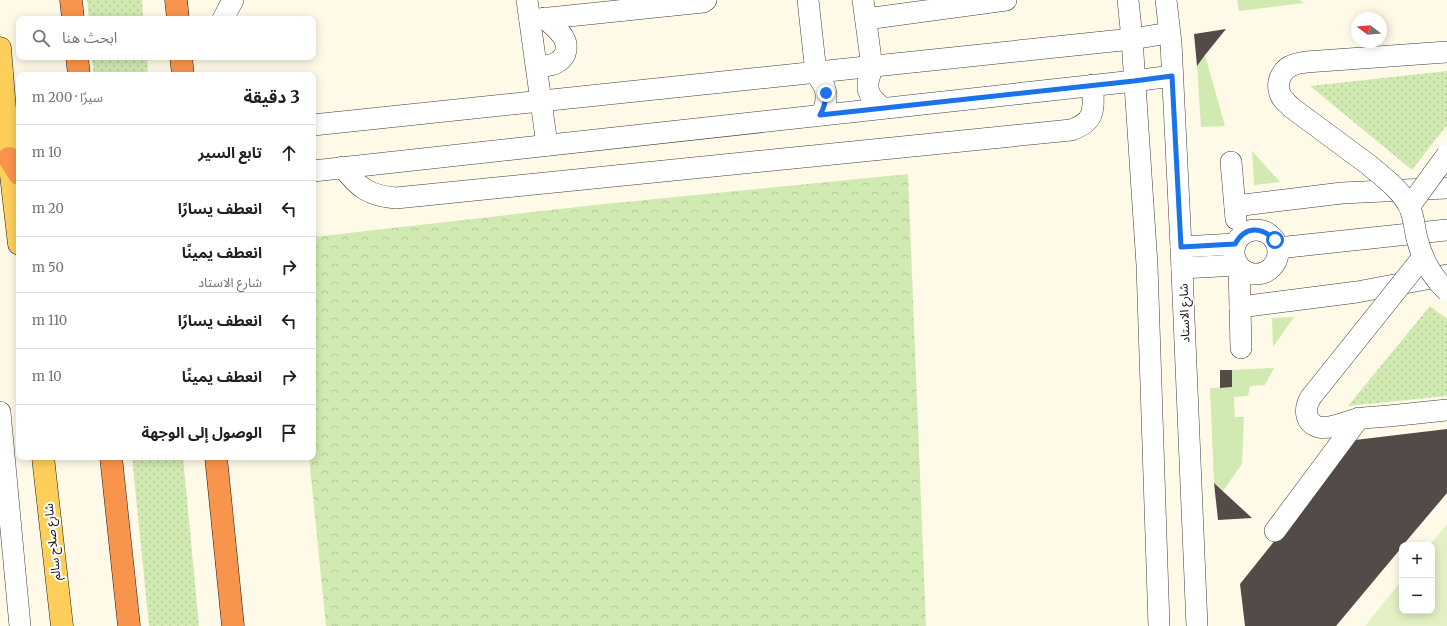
<!DOCTYPE html>
<html lang="ar">
<meta charset="utf-8">
<style>
body{margin:0;font-family:Merriweather,"Noto Sans Arabic",serif;background:#f2f2f2;color:#202124;direction:rtl}
.controls{position:absolute;right:12px;bottom:12px;display:grid;overflow:hidden;border-radius:8px;box-shadow:0 2px 10px #0003}
.controls button{width:36px;height:36px;display:grid;place-items:center;padding:0;border:0;border-bottom:1px solid #e0e0e0;background:#fff;color:#202124;font:20px sans-serif}
.compass{position:absolute;left:1351px;top:12px;width:36px;height:36px;border-radius:50%;background:#fff;box-shadow:0 2px 10px #0003;rotate:286deg}
.stop{position:absolute;width:12px;height:12px;margin:-9px;border:3px solid #1a73e8;border-radius:50%;background:#fff}
.stop.end{background:#1a73e8;border-color:#fff;box-shadow:0 1px 4px #0008}
.list{margin:0;padding:0;list-style:none}
h2{display:flex;justify-content:space-between;align-items:center;height:52px;margin:0;padding:0 16px;font-size:17px}
h2 small{font-size:13px;font-weight:400;color:#757577}
.list li{display:grid;grid-template-columns:26px 1fr auto;gap:12px;align-items:center;box-sizing:border-box;height:56px;padding:0 16px;border-top:1px solid #e0e0e0}
.list b{display:block;font-size:15px;white-space:nowrap}
.list p{margin:0;font-size:13px;white-space:nowrap;color:#757577}
.list em{font-size:13px;font-style:normal;color:#757577}
.icon{flex:none;width:22px;height:22px;fill:none;stroke:currentColor;stroke-width:2;stroke-linecap:round;stroke-linejoin:round}
.map{position:relative;flex:none;width:1447px;height:626px;overflow:hidden;direction:ltr}
.search{position:absolute;background:#fff;box-shadow:0 2px 10px #0003;left:16px;top:16px;width:300px;height:44px;display:flex;align-items:center;gap:10px;box-sizing:border-box;padding:0 14px;border-radius:8px;color:#757577;font-size:15px}
.panel{position:absolute;background:#fff;box-shadow:0 2px 10px #0003;left:16px;top:72px;width:300px;height:388px;border-radius:8px;direction:rtl}
.map>svg:first-child{display:block}
.grass{fill:url(#grass-dots)}
.park{fill:url(#park-crowns)}
.garden{fill:#d1eab1}
.pitch{fill:#e3f0c3}
.building{fill:#534b47}
.lines{fill:none;stroke-linecap:round;stroke-linejoin:round}
.minor-casing{stroke:#3d3d3d;stroke-width:22}
.major-casing{stroke:#1b1b1b;stroke-width:23}
.highway-casing{stroke:#1b1b1b;stroke-width:23}
.minor{stroke:#fff;stroke-width:21}
.major{stroke:#fdcf5a;stroke-width:22}
.highway{stroke:#f9944c;stroke-width:22}
.minor-bridge-casing{stroke:#3d3d3d;stroke-width:22;stroke-linecap:butt}
.minor-bridge{stroke:#fff;stroke-width:21}
.route{stroke:#1a73e8;stroke-width:5}
.labels{text-anchor:middle;dominant-baseline:central;stroke-width:4;stroke-linejoin:round;paint-order:stroke}
.street-label{font-size:12px;fill:#0a0a0a;stroke:#fff}
</style>
<div class="map">
<svg width="1447" height="626" viewBox="0 0 1447 626">
<defs>
<pattern id="grass-dots" width="8" height="8" patternUnits="userSpaceOnUse"><rect width="8" height="8" fill="#d1eab1"/><path d="M2 2h.1M6 6h.1" fill="none" stroke="#b2c797" stroke-width="1.8" stroke-linecap="round"/></pattern>
<pattern id="park-crowns" width="20" height="18" patternUnits="userSpaceOnUse"><rect width="20" height="18" fill="#d1eab1"/><path d="M2 6a3 3 0 1 1 6 0M12 15a3 3 0 1 1 6 0" fill="none" stroke="#b2c797"/></pattern>
</defs>
<rect width="100%" height="100%" fill="#fffae8"/>
<g class="grass">
<path d="M87 0H142L143 19H89Z"/>
<path d="M92 57H147L148 75H94Z"/>
<path d="M1447 71V125L1412 170 1310 86Z"/>
<path d="M1430 306 1447 319V396L1348 406Z"/>
<path d="M132 457H183L199 626H149Z"/>
</g>
<path class="park" d="M908 174 926 626H326L309 457H313V237L595 205Z"/>
<g class="garden">
<path d="M1237 0H1300L1304 3 1239 11Z"/>
<path d="M1205 55 1225 126 1201 127 1197 66Z"/>
<path d="M1252 151 1280 182 1254 185Z"/>
<path d="M1294 317 1273 347 1272 318Z"/>
<path d="M1274 368 1265 385 1250 386 1248 396 1234 397 1235 417H1244L1242 464 1223 491 1214 483 1210 388 1232 387V370Z"/>
</g>
<path class="pitch" d="M1447 524V626H1365L1402 580V611H1432V545H1430Z"/>
<g class="building">
<path d="M1226 29 1205 55 1197 66 1194 34Z"/>
<path d="M1220 370H1232V387L1220 388Z"/>
<path d="M1447 429V493L1403 545H1402V547L1336 626H1245L1240 584 1355 440Z"/>
<path d="M1214 483 1227 495 1252 518 1218 520Z"/>
</g>
<g class="lines">
<defs>
<g id="minor">
<path d="M527 0 547 145"/>
<path d="M808 0 816 73 824 86 826 93V101L824 109 820 115"/>
<path d="M863 0 872 67 868 82V89L871 97 882 108"/>
<path d="M1128 0 1132 39 1147 265 1159 626"/>
<path d="M1166 0 1171 43 1181 247 1197 626"/>
<path d="M223 19 233 0"/>
<path d="M866 19 1006 0"/>
<path d="M530 20 703 2 706 0"/>
<path d="M537 67C543 66 550 66 556 63 560 61 563 58 565 54 571 38 555 28 545 18"/>
<path d="M313 125C586 95 859 69 1132 39L1169 33"/>
<path d="M1231 162 1236 219"/>
<path d="M1369 165 1292 108C1287 103 1280 98 1279 90 1277 80 1283 68 1293 65 1297 63 1302 63 1306 62L1447 52"/>
<path d="M343 167C358 188 370 196 396 198L1071 130C1097 121 1093 109 1093 85"/>
<path d="M313 171 1134 81 1172 76"/>
<path d="M1235 206 1342 193 1447 188"/>
<circle cx="1256" cy="252" r="22"/>
<path d="M1181 247 1235 244"/>
<path d="M1278 248 1447 230"/>
<path d="M1239 267 1241 348"/>
<path d="M1182 268 1238 265"/>
<path d="M1240 307 1357 292 1447 275"/>
<path d="M1311 397C1304 408 1304 423 1319 427 1331 430 1346 421 1358 419 1368 417 1378 417 1389 416 1408 414 1428 412 1447 410"/>
<path d="M0 412 20 626"/>
<path d="M1275 531 1359 418"/>
</g>
<g id="major">
<path d="M0 48 9 158 19 244"/>
<path d="M43 457 62 626"/>
</g>
<g id="highway">
<path d="M71 0 73 19"/>
<path d="M176 0 178 19"/>
<path d="M77 57 79 75"/>
<path d="M181 57 183 75"/>
<path d="M9 158 19 174"/>
<path d="M111 457 129 626"/>
<path d="M216 457 233 626"/>
</g>
</defs>
<use href="#minor" class="minor-casing"/>
<use href="#major" class="major-casing"/>
<use href="#highway" class="highway-casing"/>
<use href="#minor" class="minor"/>
<use href="#major" class="major"/>
<use href="#highway" class="highway"/>
<defs>
<g id="minor-bridge">
<path d="M1369 165C1383 177 1400 189 1409 206 1415 218 1414 230 1418 242 1423 260 1433 278 1447 291"/>
<path d="M1409 207 1447 155"/>
<path d="M1311 397 1423 257"/>
</g>
</defs>
<use href="#minor-bridge" class="minor-bridge-casing"/>
<use href="#minor-bridge" class="minor-bridge"/>
</g>
<g class="lines">
<path class="route" d="M826 93C826 102 824 108 820 115L1134 81 1172 76 1181 247 1235 244C1245 226 1261 226 1275 240"/>
</g>
<g class="labels">
<g class="street-label">
<text transform="translate(1184 313) rotate(-92)">شارع الاستاد</text>
<text transform="translate(52 542) rotate(-96)">شارع صلاح سالم</text>
</g>
</g>
</svg>
<div class="controls">
<button>+</button>
<button>−</button>
</div>
<svg class="compass" viewBox="-18 -18 36 36"><path d="M0-13l5 13h-10z" fill="#e53935"/><path d="M0 13l5-13h-10z" fill="#757577"/></svg>
<div class="stop" style="left:1275px;top:240px"></div>
<div class="stop end" style="left:826px;top:93px"></div>
<div class="search"><svg class="icon" aria-label="search" viewBox="0 0 24 24"><circle cx="10" cy="10" r="6"/><path d="M15 15l6 6"/></svg>ابحث هنا</div>
<section class="panel">
<h2>3 دقيقة<small>سيرًا · 200 m</small></h2>
<ul class="list">
<li><svg class="icon" aria-label="ahead" viewBox="0 0 24 24"><path d="M12 20V5M6 11l6-6 6 6"/></svg><div><b>تابع السير</b></div><em>10 m</em></li>
<li><svg class="icon" aria-label="left" viewBox="0 0 24 24"><path d="M17 20v-9H6M10 6l-5 5 5 5"/></svg><div><b>انعطف يسارًا</b></div><em>20 m</em></li>
<li><svg class="icon" aria-label="right" viewBox="0 0 24 24"><path d="M7 20v-9h11M14 6l5 5-5 5"/></svg><div><b>انعطف يمينًا</b><p>شارع الاستاد</p></div><em>50 m</em></li>
<li><svg class="icon" aria-label="left" viewBox="0 0 24 24"><path d="M17 20v-9H6M10 6l-5 5 5 5"/></svg><div><b>انعطف يسارًا</b></div><em>110 m</em></li>
<li><svg class="icon" aria-label="right" viewBox="0 0 24 24"><path d="M7 20v-9h11M14 6l5 5-5 5"/></svg><div><b>انعطف يمينًا</b></div><em>10 m</em></li>
<li><svg class="icon" aria-label="arrive" viewBox="0 0 24 24"><path d="M6 21V4h12l-3 4 3 4H6"/></svg><div><b>الوصول إلى الوجهة</b></div></li>
</ul>
</section>
</div>
